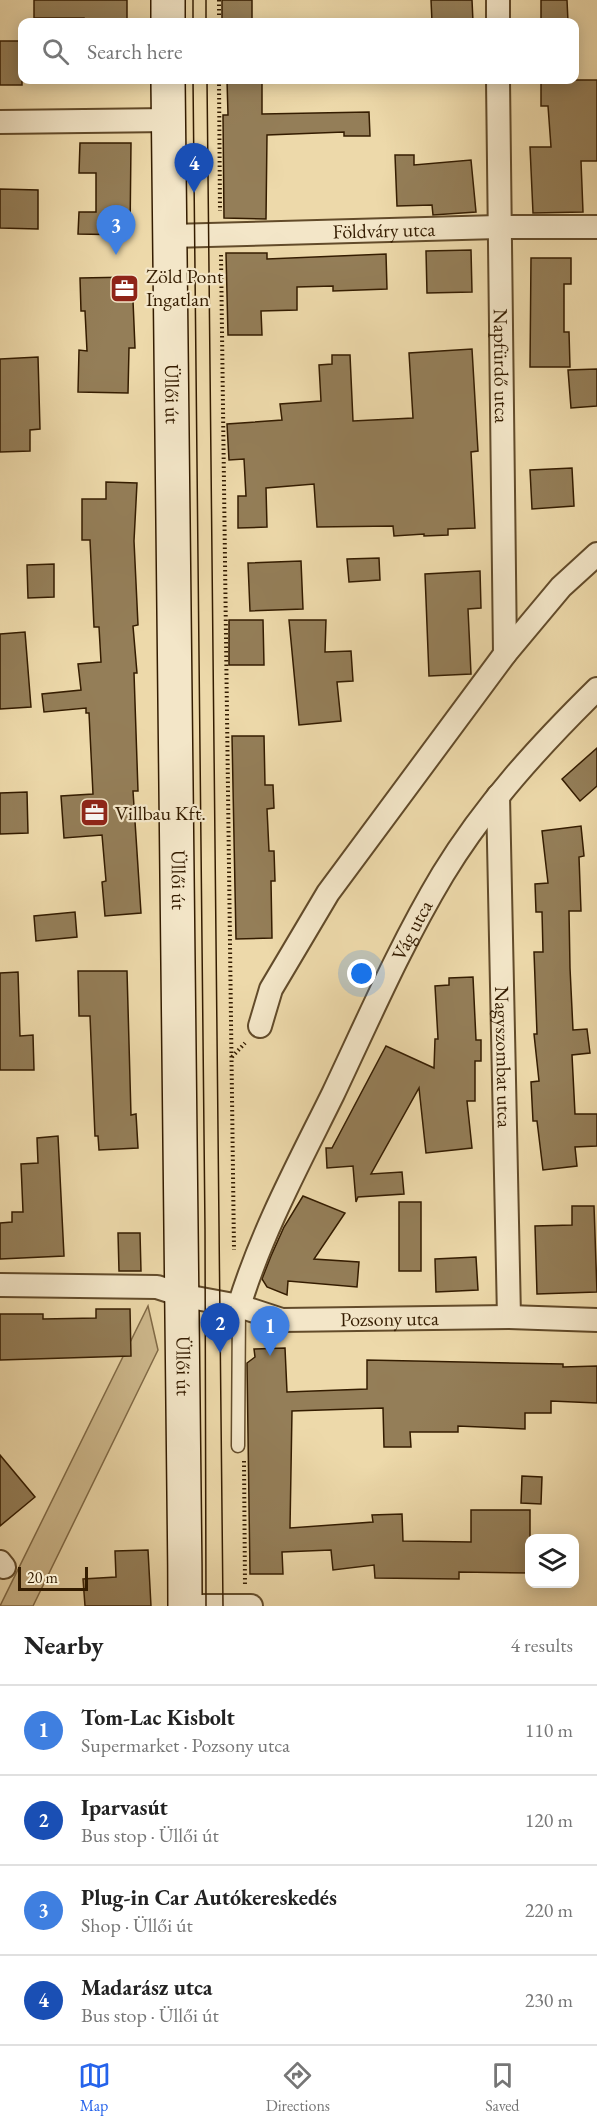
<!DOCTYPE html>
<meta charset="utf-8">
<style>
body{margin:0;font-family:"EB Garamond",serif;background:#f2f2f2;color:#222}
.controls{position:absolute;right:18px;bottom:18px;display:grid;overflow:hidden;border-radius:12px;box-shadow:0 3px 15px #0003}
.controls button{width:54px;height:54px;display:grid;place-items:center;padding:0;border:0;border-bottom:2px solid #e0e0e0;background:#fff;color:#222;font:30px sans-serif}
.scale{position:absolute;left:18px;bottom:15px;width:70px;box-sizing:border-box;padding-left:6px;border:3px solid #341c00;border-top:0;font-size:16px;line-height:21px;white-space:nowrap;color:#341c00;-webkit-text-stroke:4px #f3e6c8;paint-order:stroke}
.you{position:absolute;left:362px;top:974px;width:21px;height:21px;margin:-15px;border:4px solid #fff;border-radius:50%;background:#1a73e8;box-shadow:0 0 0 9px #1a73e833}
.badge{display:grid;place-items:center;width:39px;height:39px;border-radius:50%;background:#2563eb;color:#fff;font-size:20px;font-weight:700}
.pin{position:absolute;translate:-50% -50px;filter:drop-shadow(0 2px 3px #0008)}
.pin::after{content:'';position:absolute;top:32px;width:21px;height:18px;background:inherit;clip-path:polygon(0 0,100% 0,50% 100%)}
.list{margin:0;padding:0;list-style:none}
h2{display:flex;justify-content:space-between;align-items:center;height:78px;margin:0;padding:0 24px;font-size:26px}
h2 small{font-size:20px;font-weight:400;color:#767676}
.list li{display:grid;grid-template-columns:39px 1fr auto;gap:18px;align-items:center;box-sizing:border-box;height:90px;padding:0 24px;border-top:2px solid #e0e0e0}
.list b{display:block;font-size:22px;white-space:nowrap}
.list p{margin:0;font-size:20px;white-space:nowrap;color:#767676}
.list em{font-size:20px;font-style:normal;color:#767676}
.icon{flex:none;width:33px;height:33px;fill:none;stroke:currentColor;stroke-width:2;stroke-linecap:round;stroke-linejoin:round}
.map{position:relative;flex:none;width:597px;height:1606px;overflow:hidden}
.search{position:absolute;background:#fff;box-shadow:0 3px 15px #0003;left:18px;right:18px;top:18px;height:66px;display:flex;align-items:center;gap:15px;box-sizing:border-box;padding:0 21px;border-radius:12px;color:#767676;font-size:22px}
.sheet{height:438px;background:#fff}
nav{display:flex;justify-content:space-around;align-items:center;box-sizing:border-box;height:84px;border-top:2px solid #e0e0e0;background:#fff;font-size:16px;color:#767676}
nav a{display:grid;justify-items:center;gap:3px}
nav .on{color:#2563eb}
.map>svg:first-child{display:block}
.green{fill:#ceb98d;stroke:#816a46;stroke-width:1.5}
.building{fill:#947e58;stroke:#341c00;stroke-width:1.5}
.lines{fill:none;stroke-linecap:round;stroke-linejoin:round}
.service-casing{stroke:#624b2a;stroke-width:15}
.minor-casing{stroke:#624b2a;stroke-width:26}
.secondary-casing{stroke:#341c00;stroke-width:36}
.path{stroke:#341c00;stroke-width:4;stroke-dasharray:1.5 3;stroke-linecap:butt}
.service{stroke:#f3e6c8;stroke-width:12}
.minor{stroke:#f3e6c8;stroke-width:22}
.secondary{stroke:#f3e6c8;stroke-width:33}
.tram{stroke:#341c00;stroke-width:1.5}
.labels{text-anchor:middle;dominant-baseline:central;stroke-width:4.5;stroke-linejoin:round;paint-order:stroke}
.street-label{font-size:20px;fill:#341c00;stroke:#f3e6c8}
.poi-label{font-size:20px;fill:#341c00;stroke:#f3e6c8;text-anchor:start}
</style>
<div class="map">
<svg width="597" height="1606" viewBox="0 0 597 1606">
<rect width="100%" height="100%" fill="#edd9aa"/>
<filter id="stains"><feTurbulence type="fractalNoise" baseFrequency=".00333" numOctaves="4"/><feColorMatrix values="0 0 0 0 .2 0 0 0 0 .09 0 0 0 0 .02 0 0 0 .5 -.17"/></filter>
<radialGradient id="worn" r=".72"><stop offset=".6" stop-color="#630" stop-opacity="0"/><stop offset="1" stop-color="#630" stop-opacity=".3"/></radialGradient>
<path class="green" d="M148 1306 158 1350 33 1606H0Z"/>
<g class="building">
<path d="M34 0H127V22H84V18H34Z"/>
<rect x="222" y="0" width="30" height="22"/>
<path d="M431 0H472L473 22H432Z"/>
<path d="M541 0H567L568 22H541Z"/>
<rect x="0" y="41" width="22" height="44"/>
<path d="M227 80H262V114L369 112 370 136H344V132L267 135 266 219 224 218 223 115H228Z"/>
<path d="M541 80H597V161H581L583 212 533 213 530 147H551L548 106H541Z"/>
<path d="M80 143H131L130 235 78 234 79 212H96V173H79Z"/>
<path d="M395 155H414V165L471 160 476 212 433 215 432 205 397 206Z"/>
<path d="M0 189 38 190V229L0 228Z"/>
<path d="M471 250 472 292 427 293 426 251Z"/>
<path d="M226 253H267V259L386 254 387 289 333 291V286L297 287V310L261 311 262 335H228Z"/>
<path d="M531 258H571V284H564V332H569L570 367H530Z"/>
<path d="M132 277 135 348H129L128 393 78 392 79 350 87 351 85 311H81L80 278Z"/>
<path d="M472 349 478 451 471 452 475 528 448 529V535L424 536V534L394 536 393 526 317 527 314 484 266 488 267 527 238 528V496H246L244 459 229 460 227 424 282 420 280 404 321 401 319 365 332 364V355H350L353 421 413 418 409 353Z"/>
<path d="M38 357 40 429 30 430V451L0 452V359Z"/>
<path d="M597 369V406L571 408 568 370Z"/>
<path d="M572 468 574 506 532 509 530 470Z"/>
<path d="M106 482 137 483 134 541 138 625 133 626 137 673H134L138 791H133L141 913 105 916 102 882 106 881 102 835 64 838 61 796 93 794 89 713H86V708L44 712 42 694 81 690 78 664 101 662 99 627H94L90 540H82V499H106Z"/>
<path d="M379 558 380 580 349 582 347 559Z"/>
<path d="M301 561 303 609 250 611 248 563Z"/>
<path d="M54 564V597L28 598 27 565Z"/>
<path d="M480 571 481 608 468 609 471 674 429 676 425 574Z"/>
<path d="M229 620H263L264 665H229Z"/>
<path d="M289 620H326L325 652 351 651 353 681 337 682 341 721 299 725Z"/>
<path d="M25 632 31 707 0 709V634Z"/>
<path d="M232 736H264L265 785H273L274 808 267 809 269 851H274L275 881H271L272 938 236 939Z"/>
<path d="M597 748V786L580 801 562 779Z"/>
<path d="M27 792 28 833 0 834V793Z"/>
<path d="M581 826 584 856 579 857 581 911H569L570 968 573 1030 587 1029 590 1053 572 1055 575 1114H597V1146L575 1147 577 1166 543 1170 537 1121H533L531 1082 539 1081 534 1034H537L534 952H543L542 912H536L535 884 548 883 542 831Z"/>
<path d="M75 912 77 937 36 941 34 916Z"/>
<path d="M78 971H127L131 1115 136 1114 138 1148 99 1150 98 1136H95L90 1016H79Z"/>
<path d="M18 972 20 1036 33 1035 34 1070H0V973Z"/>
<path d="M473 977 476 1040H481V1061H475V1101H467L472 1148 426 1153 419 1088 371 1174 402 1172 404 1194 358 1197 356 1202 353 1166 327 1168 326 1148H332L386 1046 434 1068 435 1039H438L435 986 449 985V978Z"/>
<path d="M58 1136 64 1256 0 1259V1223L12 1222V1212H23L21 1164 38 1163 37 1138Z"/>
<path d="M303 1196 345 1213 314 1259 359 1262 357 1287 288 1281 287 1295 267 1287 262 1279 271 1256 284 1227Z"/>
<rect x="399" y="1202" width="22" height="69"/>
<path d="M572 1206H594L597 1292 537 1294 535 1226 572 1225Z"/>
<path d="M118 1233H140L141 1271H119Z"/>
<path d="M476 1257 478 1290 436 1292 435 1259Z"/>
<path d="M96 1309H130L131 1356 0 1360V1314H43V1319L96 1318Z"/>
<path d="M285 1348 287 1392 367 1389V1360L563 1364V1367L597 1366V1403L551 1401V1413H525V1429L458 1426V1432H410L411 1447H384L383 1408 292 1411 290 1528 373 1522 372 1515 402 1514 403 1541 471 1542V1510H530V1573L459 1572V1579L375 1578 374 1565 333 1570 331 1550 282 1552 283 1574H250L247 1363 255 1357 254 1349Z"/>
<path d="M0 1455 35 1497 0 1526Z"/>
<path d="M522 1476 542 1477 541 1504 521 1503Z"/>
<path d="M148 1550 151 1606H85L83 1579 116 1577 115 1551Z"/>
</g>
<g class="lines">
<defs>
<path id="service" d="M238 1446 239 1306"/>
<g id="minor">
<path d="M498 0V22"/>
<path id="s1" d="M498 80 505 654"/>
<path d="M0 122 169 120"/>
<path id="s2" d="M171 236 498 227H597"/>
<path id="s3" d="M498 796 509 1317"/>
<path d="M260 1026 271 989 328 893 505 654 561 587 597 554"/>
<path id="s4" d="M0 1285 157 1287 185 1296 239 1306 282 1320 509 1317 597 1320"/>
<path id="s5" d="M239 1306C262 1231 299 1163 333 1094 368 1020 401 944 443 874 485 805 540 745 597 689"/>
<path d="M0 1562 4 1567"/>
<path d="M185 1606H251"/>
</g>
<g id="secondary">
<path d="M168 0V22"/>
<path id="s6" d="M168 80C175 588 183 1097 185 1606"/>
</g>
</defs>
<use href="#service" class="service-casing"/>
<use href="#minor" class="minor-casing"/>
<use href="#secondary" class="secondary-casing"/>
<g class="path">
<path d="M219 0V22"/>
<path d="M219 80 220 211"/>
<path d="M221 255 234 1250"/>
<path d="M232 1057 245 1043"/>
<path d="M244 1461 245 1585"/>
</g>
<use href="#service" class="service"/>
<use href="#minor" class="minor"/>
<use href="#secondary" class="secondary"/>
<g class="tram">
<path d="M193 0V22"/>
<path d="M206 0V22"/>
<path d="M193 80 205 1229 206 1606"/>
<path d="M207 80 223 1606"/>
</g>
</g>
<defs>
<symbol id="office-square" viewBox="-11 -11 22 22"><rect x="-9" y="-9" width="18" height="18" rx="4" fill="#8f2418" stroke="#f3e6c8"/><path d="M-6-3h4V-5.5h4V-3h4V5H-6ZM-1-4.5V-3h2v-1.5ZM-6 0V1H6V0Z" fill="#fff"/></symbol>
</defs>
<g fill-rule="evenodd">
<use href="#office-square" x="108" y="272" width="33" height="33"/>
<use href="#office-square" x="78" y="796" width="33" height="33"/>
</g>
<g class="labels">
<g class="street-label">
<text stroke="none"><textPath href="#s2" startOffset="213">Földváry utca</textPath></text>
<text stroke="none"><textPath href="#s1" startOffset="286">Napfürdő utca</textPath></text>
<text stroke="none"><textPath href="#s6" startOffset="314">Üllői út</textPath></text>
<text stroke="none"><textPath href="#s6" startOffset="800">Üllői út</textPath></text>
<text stroke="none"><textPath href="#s5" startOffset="414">Vág utca</textPath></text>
<text stroke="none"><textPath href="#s3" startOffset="261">Nagyszombat utca</textPath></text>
<text stroke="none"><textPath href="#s4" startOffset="394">Pozsony utca</textPath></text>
<text stroke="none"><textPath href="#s6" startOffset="1286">Üllői út</textPath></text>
</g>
<g class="poi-label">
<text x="146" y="276">Zöld Pont<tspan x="146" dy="23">Ingatlan</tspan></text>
<text x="115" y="813">Villbau Kft.</text>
</g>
</g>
<rect width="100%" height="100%" filter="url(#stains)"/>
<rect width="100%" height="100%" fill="url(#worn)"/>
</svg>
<div class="controls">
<button><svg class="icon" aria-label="layers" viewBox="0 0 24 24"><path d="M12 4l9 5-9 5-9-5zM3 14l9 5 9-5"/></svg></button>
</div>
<div class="scale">20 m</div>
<div class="you"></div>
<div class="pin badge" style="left:270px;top:1356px;background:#3f7fe0">1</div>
<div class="pin badge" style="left:220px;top:1353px;background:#1a4fb4">2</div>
<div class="pin badge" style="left:116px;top:255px;background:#3f7fe0">3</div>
<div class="pin badge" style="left:194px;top:193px;background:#1a4fb4">4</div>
<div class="search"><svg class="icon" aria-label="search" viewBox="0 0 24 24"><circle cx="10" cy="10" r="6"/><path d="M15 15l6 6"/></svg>Search here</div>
</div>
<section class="sheet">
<h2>Nearby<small>4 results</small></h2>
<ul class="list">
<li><span class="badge" style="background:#3f7fe0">1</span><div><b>Tom-Lac Kisbolt</b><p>Supermarket · Pozsony utca</p></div><em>110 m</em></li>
<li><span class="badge" style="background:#1a4fb4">2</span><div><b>Iparvasút</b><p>Bus stop · Üllői út</p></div><em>120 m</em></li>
<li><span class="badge" style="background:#3f7fe0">3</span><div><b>Plug-in Car Autókereskedés</b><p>Shop · Üllői út</p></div><em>220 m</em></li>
<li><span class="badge" style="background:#1a4fb4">4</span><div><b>Madarász utca</b><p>Bus stop · Üllői út</p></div><em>230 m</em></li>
</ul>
</section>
<nav>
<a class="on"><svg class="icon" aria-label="map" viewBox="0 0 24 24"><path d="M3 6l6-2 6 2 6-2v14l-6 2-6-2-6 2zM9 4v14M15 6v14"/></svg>Map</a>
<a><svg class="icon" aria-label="directions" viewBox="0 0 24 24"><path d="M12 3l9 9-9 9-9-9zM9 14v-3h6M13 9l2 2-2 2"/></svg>Directions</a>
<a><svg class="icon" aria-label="saved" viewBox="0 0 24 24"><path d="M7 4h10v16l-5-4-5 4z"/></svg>Saved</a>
</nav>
